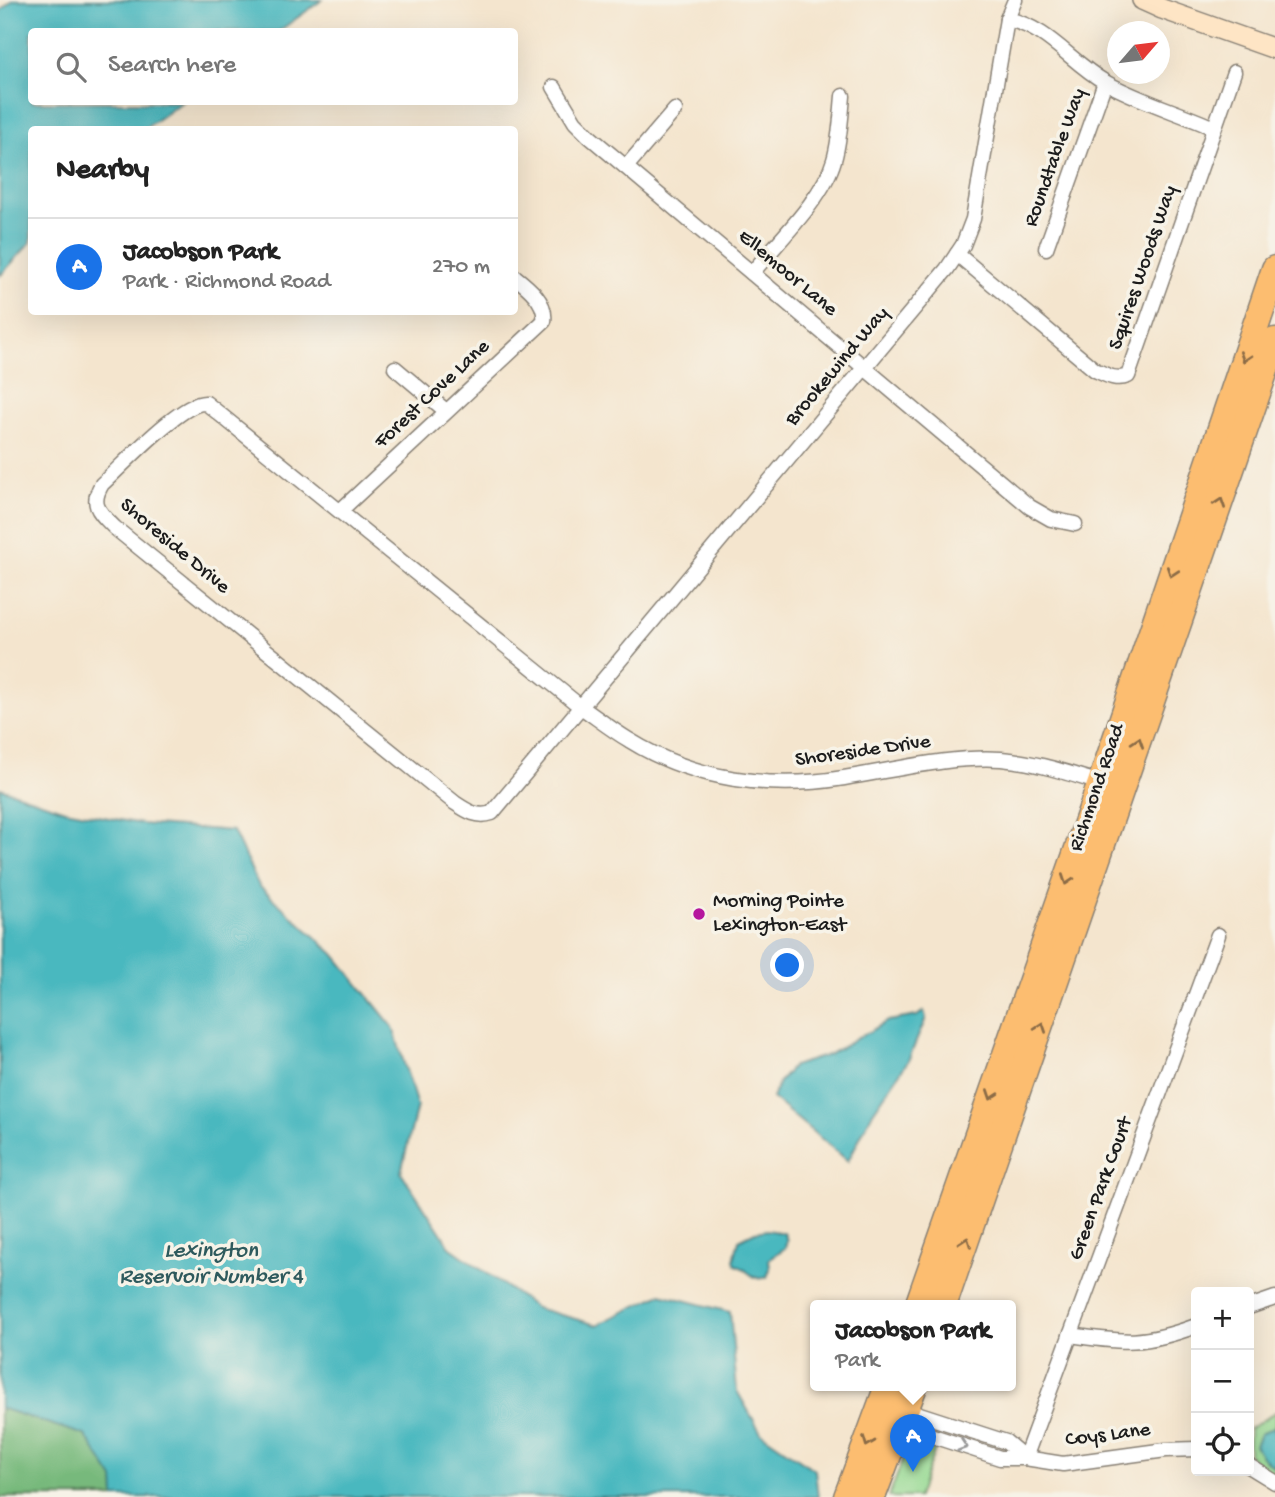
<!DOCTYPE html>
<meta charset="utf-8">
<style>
body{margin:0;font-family:"Gochi Hand",sans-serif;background:#f6f6f6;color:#222}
.controls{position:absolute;right:21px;bottom:21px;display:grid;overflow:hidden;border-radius:7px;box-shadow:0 7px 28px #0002}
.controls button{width:63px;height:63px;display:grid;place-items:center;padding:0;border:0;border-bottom:2px solid #e0e0e0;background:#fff;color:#222;font:35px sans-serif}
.compass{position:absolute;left:1107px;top:21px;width:63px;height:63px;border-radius:50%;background:#fff;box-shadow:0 7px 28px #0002;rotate:62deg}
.you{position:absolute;left:788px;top:966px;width:24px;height:24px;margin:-18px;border:5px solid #fff;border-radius:50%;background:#1a73e8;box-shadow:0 0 0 10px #1a73e833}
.badge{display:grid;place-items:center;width:46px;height:46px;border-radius:50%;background:#1a73e8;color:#fff;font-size:23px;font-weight:700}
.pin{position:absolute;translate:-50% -58px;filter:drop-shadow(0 2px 4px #0008)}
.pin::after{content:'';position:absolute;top:37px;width:24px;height:21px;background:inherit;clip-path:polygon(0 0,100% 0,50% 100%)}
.popup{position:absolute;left:810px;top:1300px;width:206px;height:91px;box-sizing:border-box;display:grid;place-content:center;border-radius:7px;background:#fff;filter:drop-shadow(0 2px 5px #0005);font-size:23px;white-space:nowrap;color:#767676}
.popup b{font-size:26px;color:#222}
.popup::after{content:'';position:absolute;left:50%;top:100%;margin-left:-14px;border:14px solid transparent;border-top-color:#fff}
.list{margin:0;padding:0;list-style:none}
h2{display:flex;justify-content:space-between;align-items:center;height:91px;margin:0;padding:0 28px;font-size:30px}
h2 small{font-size:23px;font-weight:400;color:#767676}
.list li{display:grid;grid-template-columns:46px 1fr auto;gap:21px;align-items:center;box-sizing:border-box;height:98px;padding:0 28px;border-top:2px solid #e0e0e0}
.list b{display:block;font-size:26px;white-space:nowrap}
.list p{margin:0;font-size:23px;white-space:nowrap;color:#767676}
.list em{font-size:23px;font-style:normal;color:#767676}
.icon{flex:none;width:38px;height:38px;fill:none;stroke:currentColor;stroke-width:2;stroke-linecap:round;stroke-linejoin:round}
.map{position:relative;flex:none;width:1275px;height:1497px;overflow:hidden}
.search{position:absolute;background:#fff;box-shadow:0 7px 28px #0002;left:28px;top:28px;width:490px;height:77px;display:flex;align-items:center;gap:18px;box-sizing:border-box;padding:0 24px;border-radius:7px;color:#767676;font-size:26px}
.panel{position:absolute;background:#fff;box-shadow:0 7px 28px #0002;left:28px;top:126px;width:490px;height:189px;border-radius:7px}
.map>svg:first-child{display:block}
.green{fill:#94d991;stroke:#587a56;stroke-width:2}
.forest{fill:#77b97b;stroke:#4a6a4c;stroke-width:2}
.water{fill:#48b8bf;stroke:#326a6e;stroke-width:2}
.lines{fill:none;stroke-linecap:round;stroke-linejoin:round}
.street-casing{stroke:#888075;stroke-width:17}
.secondary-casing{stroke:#888075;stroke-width:22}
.highway-casing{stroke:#888075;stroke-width:29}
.street{stroke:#fff;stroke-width:14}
.secondary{stroke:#fee5c5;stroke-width:19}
.highway{stroke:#fcbd6f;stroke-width:26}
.oneway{stroke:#8c6c46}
.oneway2{stroke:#999}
.poi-dot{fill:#b5179e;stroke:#f7f3e8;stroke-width:2.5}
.labels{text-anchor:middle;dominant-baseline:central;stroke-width:7;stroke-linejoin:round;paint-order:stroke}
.street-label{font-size:21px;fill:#1c1c1c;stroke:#f7f3e8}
.poi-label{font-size:21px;fill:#1c1c1c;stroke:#f7f3e8;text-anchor:start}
.water-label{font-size:23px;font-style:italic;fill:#2e5a5d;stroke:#f7f3e8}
</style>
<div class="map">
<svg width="1275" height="1497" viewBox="0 0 1275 1497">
<rect width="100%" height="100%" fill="#f7f3e8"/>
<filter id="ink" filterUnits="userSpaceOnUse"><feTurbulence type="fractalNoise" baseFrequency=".0143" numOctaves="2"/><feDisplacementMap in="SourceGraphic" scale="14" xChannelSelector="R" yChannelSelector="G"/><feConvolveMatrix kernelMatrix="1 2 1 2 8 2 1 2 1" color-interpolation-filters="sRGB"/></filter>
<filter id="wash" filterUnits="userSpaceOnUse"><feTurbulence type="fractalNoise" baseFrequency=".00686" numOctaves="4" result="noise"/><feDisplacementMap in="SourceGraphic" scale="28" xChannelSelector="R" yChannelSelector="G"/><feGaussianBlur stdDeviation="1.57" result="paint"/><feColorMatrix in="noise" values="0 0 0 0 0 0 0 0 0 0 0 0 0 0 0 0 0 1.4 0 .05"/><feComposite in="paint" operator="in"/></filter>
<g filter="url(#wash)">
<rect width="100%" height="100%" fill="#f4e5ce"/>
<g class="green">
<path d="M1275 1412V1476L1249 1456V1429Z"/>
<path d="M910 1441 936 1446 918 1497H889Z"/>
</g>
<path class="forest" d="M0 1408 85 1435 115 1479V1497H0Z"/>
<g class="water">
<path d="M13 0H322L279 31 32 32V102H182L144 129 32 130 31 242 0 276V11Z"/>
<path d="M0 788 65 810 142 824 233 831 259 886 334 954 393 1027 417 1106 401 1172 451 1248 536 1308 597 1325 661 1294 730 1312 737 1391 761 1433 815 1470 818 1497H115L114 1479 85 1435 0 1408Z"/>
<path d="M924 1011 926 1018 908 1061 873 1112 848 1161 772 1098 779 1082 793 1066 828 1055 888 1021 917 1016Z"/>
<path d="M767 1230 784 1233 787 1240 785 1248 769 1259 770 1269 767 1277C753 1283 748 1268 736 1265L734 1260 739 1240 755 1232Z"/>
<path d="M1275 1426V1468L1262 1457 1255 1445 1260 1434Z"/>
</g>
</g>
<g filter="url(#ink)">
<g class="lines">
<defs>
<g id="street">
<path d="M1015 0 1007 19 973 219 963 245 947 269 492 813C477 818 467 811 455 803L115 528C100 513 89 505 102 484 121 467 183 400 206 403L581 707C597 718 612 730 629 740 693 780 770 790 844 778 896 770 948 756 1001 759 1037 762 1070 774 1104 784"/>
<path d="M1007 19C1049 28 1069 61 1105 82 1139 101 1178 112 1214 128"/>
<path d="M554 87 575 122 590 137 1030 507 1051 519 1075 524"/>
<path d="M626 167 675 110"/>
<path d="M1046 248 1105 82"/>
<path d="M957 254 1095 370C1106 375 1116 381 1128 376L1234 72"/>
<path d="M752 273C778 241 823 199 834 160 840 140 841 117 843 96"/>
<path d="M395 368 446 411"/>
<path d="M340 511 544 321C547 302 528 287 514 276"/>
<path d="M1249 1307 1275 1298"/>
<path d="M1070 1335C1123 1343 1145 1345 1196 1326"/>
<path d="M901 1408 1006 1442 1025 1458"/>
<path d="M894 1422 899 1425 1000 1458H1025L1063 1464 1166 1450 1196 1449"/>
<path d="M1025 1458 1218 935"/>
<path d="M1249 1466 1275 1482"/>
</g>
<path id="secondary" d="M1142 0 1162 9 1275 49"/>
<g id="highway">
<path d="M918 1306 1101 783 1275 269"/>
<path d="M943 1306 1275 341"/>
<path d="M847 1497 888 1386"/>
<path d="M872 1497 914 1386"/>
</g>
</defs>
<use href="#street" class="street-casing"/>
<use href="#secondary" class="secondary-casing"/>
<use href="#highway" class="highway-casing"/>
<use href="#street" class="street"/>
<use href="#secondary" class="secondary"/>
<use href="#highway" class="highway"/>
</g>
<defs><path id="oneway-chevron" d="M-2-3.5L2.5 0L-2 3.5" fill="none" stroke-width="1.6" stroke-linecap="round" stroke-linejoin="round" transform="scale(1.75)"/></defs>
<g class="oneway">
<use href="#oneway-chevron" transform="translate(1245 357) rotate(109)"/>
<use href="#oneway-chevron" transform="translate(1220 503) rotate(-71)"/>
<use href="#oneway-chevron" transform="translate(1172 572) rotate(109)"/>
<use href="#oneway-chevron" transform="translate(1138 742) rotate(-71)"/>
<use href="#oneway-chevron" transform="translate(1067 880) rotate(109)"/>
<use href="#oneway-chevron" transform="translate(1041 1027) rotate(-71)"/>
<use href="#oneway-chevron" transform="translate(992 1095) rotate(109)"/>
<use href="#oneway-chevron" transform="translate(966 1242) rotate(-70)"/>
<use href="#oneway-chevron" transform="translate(868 1442) rotate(111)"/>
</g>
<use class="oneway2" href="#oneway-chevron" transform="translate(963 1446) rotate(18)"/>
</g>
<circle class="poi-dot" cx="699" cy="914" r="7"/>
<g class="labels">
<g class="street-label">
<text transform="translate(1056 158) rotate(-70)">Roundtable Way</text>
<text transform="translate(1144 268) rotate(-71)">Squires Woods Way</text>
<text transform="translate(787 274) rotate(40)">Ellemoor Lane</text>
<text transform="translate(838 367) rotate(-50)">Brookewind Way</text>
<text transform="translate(433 395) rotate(-43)">Forest Cove Lane</text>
<text transform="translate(174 547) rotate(40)">Shoreside Drive</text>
<text transform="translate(863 752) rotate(-8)">Shoreside Drive</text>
<text transform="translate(1098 788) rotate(-71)">Richmond Road</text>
<text transform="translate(1102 1189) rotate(-70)">Green Park Court</text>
<text transform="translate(1108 1436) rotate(-7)">Coys Lane</text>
</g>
<g class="poi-label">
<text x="713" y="902">Morning Pointe<tspan x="713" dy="24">Lexington-East</tspan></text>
</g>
<g class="water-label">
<text x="211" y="1251">Lexington<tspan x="211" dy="26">Reservoir Number 4</tspan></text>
</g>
</g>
</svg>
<div class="controls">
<button>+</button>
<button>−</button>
<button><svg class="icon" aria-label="locate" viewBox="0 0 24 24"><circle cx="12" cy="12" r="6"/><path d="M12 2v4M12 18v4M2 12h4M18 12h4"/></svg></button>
</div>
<svg class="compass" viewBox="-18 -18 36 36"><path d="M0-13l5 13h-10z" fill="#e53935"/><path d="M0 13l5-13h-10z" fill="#767676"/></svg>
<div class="you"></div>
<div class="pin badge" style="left:913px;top:1472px">A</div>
<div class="popup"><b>Jacobson Park</b>Park</div>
<div class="search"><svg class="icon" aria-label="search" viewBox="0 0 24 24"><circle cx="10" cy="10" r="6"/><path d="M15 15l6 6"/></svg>Search here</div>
<section class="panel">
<h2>Nearby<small></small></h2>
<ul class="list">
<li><span class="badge">A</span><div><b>Jacobson Park</b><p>Park · Richmond Road</p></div><em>270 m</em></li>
</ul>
</section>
</div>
